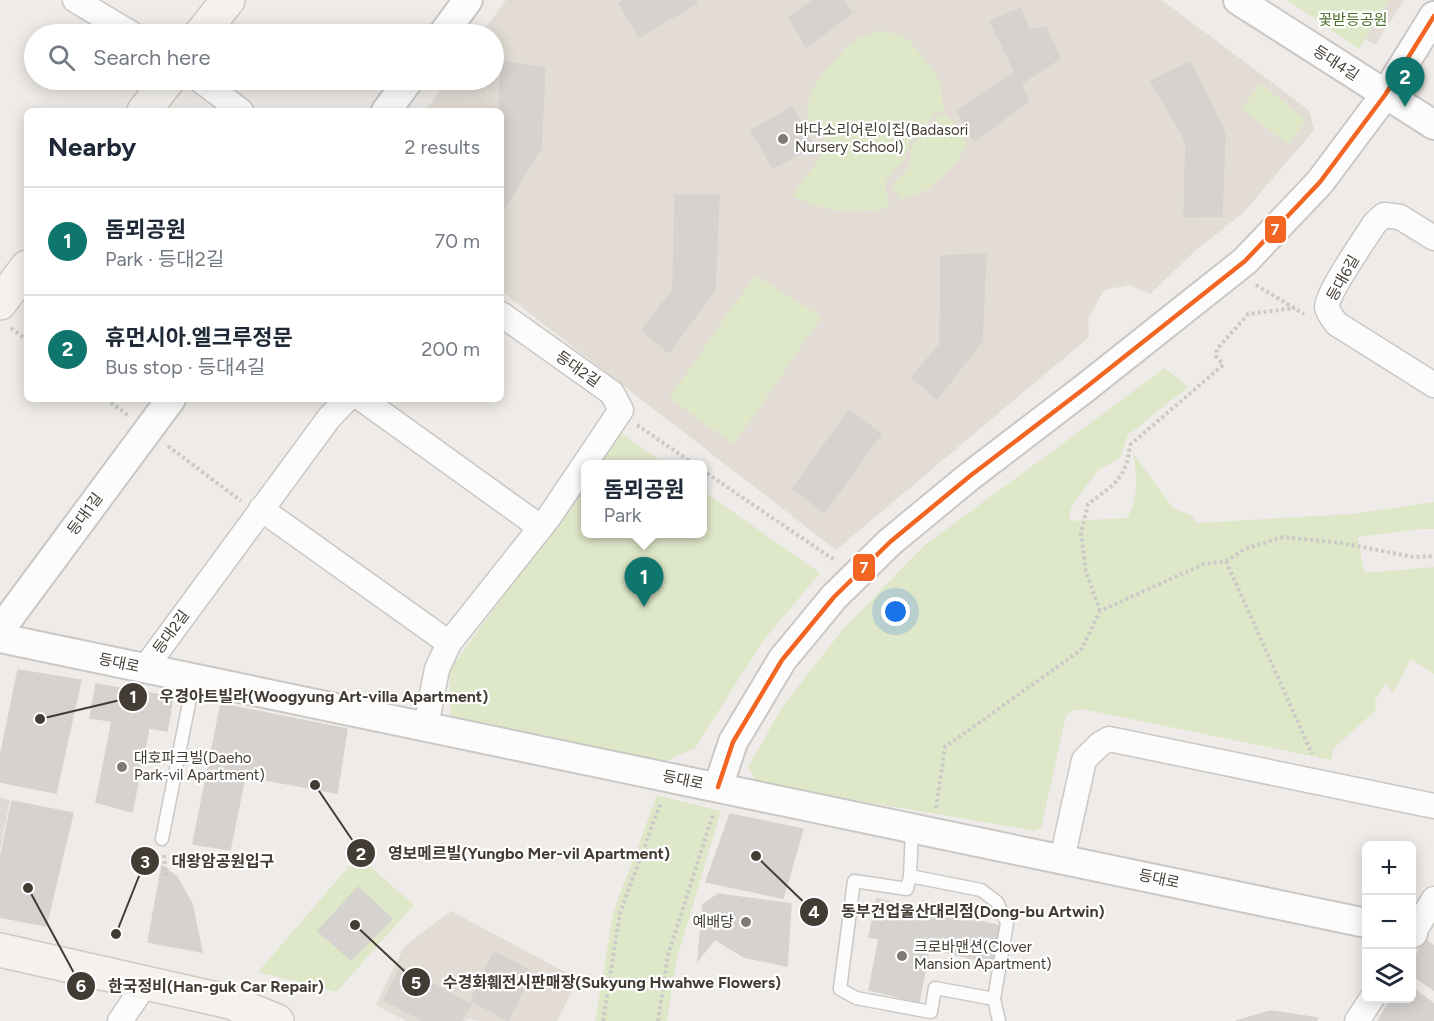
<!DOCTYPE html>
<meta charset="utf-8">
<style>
body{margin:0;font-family:Figtree,"Noto Sans KR",sans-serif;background:#f2f2f3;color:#1f2937}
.controls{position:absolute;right:18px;bottom:18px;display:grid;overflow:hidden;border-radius:9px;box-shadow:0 3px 15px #0003}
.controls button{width:54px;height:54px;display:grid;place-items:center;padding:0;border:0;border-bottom:2px solid #e0e1e3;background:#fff;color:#1f2937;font:30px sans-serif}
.you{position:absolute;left:896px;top:612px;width:21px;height:21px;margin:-15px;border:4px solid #fff;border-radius:50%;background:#1a73e8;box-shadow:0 0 0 9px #1a73e833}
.badge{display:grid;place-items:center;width:39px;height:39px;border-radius:50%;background:#0f766e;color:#fff;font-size:20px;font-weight:700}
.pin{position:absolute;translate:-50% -50px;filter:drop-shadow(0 2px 3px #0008)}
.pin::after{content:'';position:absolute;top:32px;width:21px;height:18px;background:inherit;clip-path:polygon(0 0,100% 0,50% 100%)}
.popup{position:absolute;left:581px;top:460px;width:126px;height:78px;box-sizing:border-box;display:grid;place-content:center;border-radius:9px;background:#fff;filter:drop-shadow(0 2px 4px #0005);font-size:20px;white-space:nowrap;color:#747a83}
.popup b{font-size:22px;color:#1f2937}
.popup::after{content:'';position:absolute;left:50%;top:100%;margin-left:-12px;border:12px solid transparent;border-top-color:#fff}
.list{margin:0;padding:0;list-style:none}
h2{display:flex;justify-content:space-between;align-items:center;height:78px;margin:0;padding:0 24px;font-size:26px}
h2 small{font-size:20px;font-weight:400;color:#747a83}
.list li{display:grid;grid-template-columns:39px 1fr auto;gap:18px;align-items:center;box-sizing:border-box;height:108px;padding:0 24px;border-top:2px solid #e0e1e3}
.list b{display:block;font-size:22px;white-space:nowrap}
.list p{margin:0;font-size:20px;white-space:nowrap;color:#747a83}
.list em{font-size:20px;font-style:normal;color:#747a83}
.icon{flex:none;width:33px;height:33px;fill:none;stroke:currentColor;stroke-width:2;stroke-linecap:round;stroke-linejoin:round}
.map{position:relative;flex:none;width:1434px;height:1021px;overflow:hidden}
.search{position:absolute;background:#fff;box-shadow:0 3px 15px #0003;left:24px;top:24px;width:480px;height:66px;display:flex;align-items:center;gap:15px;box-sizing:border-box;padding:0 21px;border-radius:33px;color:#747a83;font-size:22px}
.panel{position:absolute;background:#fff;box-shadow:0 3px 15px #0003;left:24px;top:108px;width:480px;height:294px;border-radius:9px}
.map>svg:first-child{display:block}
.residential{fill:#e2dcd5}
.green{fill:#dfe7c9}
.parking{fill:#dddad8}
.building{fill:#d6d2cf;stroke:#d6d2ce;stroke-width:1.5}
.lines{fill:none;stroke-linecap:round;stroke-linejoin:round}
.service-casing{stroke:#cac7c4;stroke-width:15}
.minor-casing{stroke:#cac7c4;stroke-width:27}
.tertiary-casing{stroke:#cac7c4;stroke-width:32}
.secondary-casing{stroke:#cfcac2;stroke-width:36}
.path{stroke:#cccac6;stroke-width:4;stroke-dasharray:3 3;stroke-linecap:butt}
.service{stroke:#fcfcfc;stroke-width:12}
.minor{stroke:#fcfcfc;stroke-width:24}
.tertiary{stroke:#fcfcfc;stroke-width:28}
.secondary{stroke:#f5f2ee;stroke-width:33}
.bus-1-casing{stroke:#fff;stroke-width:9}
.bus-1{stroke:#f26522;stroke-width:4.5}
.poi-dot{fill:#7f7974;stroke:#fff;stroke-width:2}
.labels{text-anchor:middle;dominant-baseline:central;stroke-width:4.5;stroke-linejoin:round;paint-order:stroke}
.park-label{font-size:15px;fill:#4e702d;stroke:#fff}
.street-label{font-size:15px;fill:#433c35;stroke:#fff}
.poi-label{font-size:15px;fill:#433c35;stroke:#fff;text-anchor:start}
.leader{fill:none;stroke:#433c35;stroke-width:2}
.callout-dot{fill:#433c35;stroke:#fff;stroke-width:2}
.mark-label{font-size:18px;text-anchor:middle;font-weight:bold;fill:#fff}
.callout-label{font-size:16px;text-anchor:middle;font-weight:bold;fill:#433c35;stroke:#fff;stroke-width:4.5;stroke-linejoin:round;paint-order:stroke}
.line-badge{stroke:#fff;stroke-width:2}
.badge-label{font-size:16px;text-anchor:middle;font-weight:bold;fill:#fff}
</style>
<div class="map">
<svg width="1434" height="1021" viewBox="0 0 1434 1021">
<rect width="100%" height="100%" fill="#eeebe8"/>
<g class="residential">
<path d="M506 0H1162L1309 110 1314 130 1243 213 1196 250 1150 294 1130 285 1104 290 1088 319 1089 337 836 550 501 291V111H425L448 80H494V34H481Z"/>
<path d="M1305 0H1404L1375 45Z"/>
<path d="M451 911 578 979 557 1021H481L468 1019 466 1021H406L376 1005 404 947Z"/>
</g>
<g class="green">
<path d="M1287 0H1389L1359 49Z"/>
<path d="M878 31 898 34 909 40 932 68 940 81 944 112 935 114 921 134 911 140 904 161 885 182 889 208C849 213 828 213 792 196L830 144C790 119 811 85 836 59 841 53 846 46 852 42 860 37 870 35 878 31Z"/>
<path d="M1261 84 1306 120 1288 145 1242 108Z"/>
<path d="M946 114 962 132 967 145 956 163 927 190 900 200 892 185 911 165 910 151 914 142 924 136 938 117Z"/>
<path d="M755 275 822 317 734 444 669 398Z"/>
<path d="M1165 368 1188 387 1128 435 1120 458 1098 470 1071 507 1069 521 1127 518C1139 497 1137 476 1133 453L1173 508 1192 516 1197 523 1353 514 1434 502V529H1420L1358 537 1364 573 1434 567V674L1411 659 1393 693 1385 683 1375 700 1376 710 1334 748 1331 760 1082 709 1072 711 1066 716 1041 828 1034 831C942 814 849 800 756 781L748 767 783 706 843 629 925 545Z"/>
<path d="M621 433 665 464H599Z"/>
<path d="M585 483 586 534H702L703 491 820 573 763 641 695 748 662 763 451 724 449 671Z"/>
<path d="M657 795 721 811 677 958 667 1021H595L613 913Z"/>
<path d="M358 856 414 905 336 992 258 972Z"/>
</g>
<path class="parking" d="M0 798 10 800 0 850Z"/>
<g class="building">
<path d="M624 0H695L697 3 639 37 619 3Z"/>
<path d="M814 0H844L852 13 806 47 789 17Z"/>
<path d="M1021 8 1028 30 1046 27 1060 58 1021 84 1029 101 974 141 957 111 1015 72 990 21Z"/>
<path d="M500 61 545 68 541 148 501 214Z"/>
<path d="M1190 62 1225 133 1222 216 1184 217 1186 142 1151 81Z"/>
<path d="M792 107 814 146 773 168 751 131Z"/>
<path d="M675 195H719L715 289 669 353 642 330 673 290Z"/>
<path d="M986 254 982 341 937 399 912 377 940 344 941 256Z"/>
<path d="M849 410 881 434 824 513 793 488Z"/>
<path d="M18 670 81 680 56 793 0 782V758Z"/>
<path d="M96 684 173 697 167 731 149 728 132 812 96 802 112 721 90 718Z"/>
<path d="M221 704 347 729 337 793 245 776 230 850 193 844Z"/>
<path d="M12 801 73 813 46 926 0 917V860Z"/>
<path d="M730 814 803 829 783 898 706 882Z"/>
<path d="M162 866 177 877 192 904 202 952 148 942Z"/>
<path d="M358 887 392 919 351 960 318 931Z"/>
<path d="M718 894 791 904 787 966 744 957 715 939 698 960 703 905Z"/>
<path d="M877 899 1001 926 994 963 929 949 919 1002 869 990 879 939 869 937Z"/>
<path d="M1425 940 1434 946V990L1412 975V963Z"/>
<path d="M494 952 532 972 508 1021 471 1000Z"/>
<path d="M401 967 471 1004 461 1021H424L384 1000Z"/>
<path d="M1412 988 1434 1004 1433 1021H1378L1392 998H1412Z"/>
<path d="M1271 1011 1318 1018 1316 1021H1236Z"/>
</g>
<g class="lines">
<defs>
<g id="service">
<path d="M912 829 910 876 981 890 997 902 1007 923 994 999 999 1021"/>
<path d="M162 839 194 678"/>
<path d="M910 876 907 889 854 881 840 989 856 998 931 1012 935 988 994 999"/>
</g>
<g id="minor">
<path d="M75 0 132 34"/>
<path d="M200 80 241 111"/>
<path d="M1434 238 1400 217 1384 215 1375 223C1366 237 1327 293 1327 307 1328 313 1333 319 1337 324L1434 385"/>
<path d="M362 399 540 527"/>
<path d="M261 509 449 643"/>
<path d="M145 668 329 418 347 399"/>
<path d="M426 726 437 669 449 643 549 517 621 410 612 393 501 314"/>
<path d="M1062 859 1084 760 1100 744 1109 739 1434 806"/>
<path d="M1412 935 1434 899"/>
<path d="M120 1021 146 983"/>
<path d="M1357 1021 1372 998"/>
</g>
<g id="tertiary">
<path d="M1238 0 1434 125"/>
<path d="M443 34 468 0"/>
<path d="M386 111 409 80"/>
<path d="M0 630 171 399"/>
<path d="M0 638 1366 923"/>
<path d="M718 787 733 742 782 660 834 597 890 542 970 476 1085 388 1245 261 1320 182 1385 95 1434 16"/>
<path d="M1412 932 1413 933"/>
</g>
<g id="secondary">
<path d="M201 34 228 0"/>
<path d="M144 111 168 80"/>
<path d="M0 303 27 267"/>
<path d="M0 950 230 1002 277 1021"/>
</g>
</defs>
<use href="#service" class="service-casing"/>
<use href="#minor" class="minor-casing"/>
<use href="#tertiary" class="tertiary-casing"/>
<use href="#secondary" class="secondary-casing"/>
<g class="path">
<path d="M1256 285 1304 314"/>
<path d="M11 328 27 340"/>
<path d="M106 399 129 416"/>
<path d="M637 425 694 464"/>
<path d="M168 446 241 501"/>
<path d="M702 470 836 561"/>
<path d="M1226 561 1312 754"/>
<path d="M1100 611 1086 572 1081 533 1088 504C1113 485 1127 479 1130 445L1223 365 1216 356 1217 349 1248 314 1295 308"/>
<path d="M936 808 945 747 1081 650 1100 611 1204 564 1226 561 1245 549 1283 537 1341 543 1414 557 1434 556"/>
<path d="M164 855 166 878"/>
<path d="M603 1021 620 913 661 802"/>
<path d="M658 1021 668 955 713 814"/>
</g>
<use href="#service" class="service"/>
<use href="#minor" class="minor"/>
<use href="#tertiary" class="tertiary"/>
<use href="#secondary" class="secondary"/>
<defs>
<path id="bus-1" d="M718 787 733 742 782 660 834 597 890 542 970 476 1085 388 1245 261 1320 182 1385 95 1434 16"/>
</defs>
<use href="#bus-1" class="bus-1-casing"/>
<use href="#bus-1" class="bus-1"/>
</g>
<g class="poi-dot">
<circle cx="783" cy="139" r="6"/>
<circle cx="122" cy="767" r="6"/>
<circle cx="746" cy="922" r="6"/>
<circle cx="902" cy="956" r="6"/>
</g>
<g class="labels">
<g class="park-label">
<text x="1353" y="20">꽃받등공원</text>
</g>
<g class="street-label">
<text transform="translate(1336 63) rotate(33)">등대4길</text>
<text transform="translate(1343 278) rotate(-61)">등대6길</text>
<text transform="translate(578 369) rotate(35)">등대2길</text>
<text transform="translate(85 514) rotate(-54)">등대1길</text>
<text transform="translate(171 632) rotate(-54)">등대2길</text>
<text transform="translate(119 663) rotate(12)">등대로</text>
<text transform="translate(683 780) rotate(12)">등대로</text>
<text transform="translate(1159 879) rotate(12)">등대로</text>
</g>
<g class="poi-label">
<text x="795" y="130">바다소리어린이집(Badasori<tspan x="795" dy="17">Nursery School)</tspan></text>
<text x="134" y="758">대호파크빌(Daeho<tspan x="134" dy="17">Park-vil Apartment)</tspan></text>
<text x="734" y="922" text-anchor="end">예배당</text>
<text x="914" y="947">크로바맨션(Clover<tspan x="914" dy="17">Mansion Apartment)</tspan></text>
</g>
</g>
<path class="leader" d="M40 719L133 697M315 785L361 853M116 934L145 861M756 856L814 912M355 925L416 982M28 888L81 986"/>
<g class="callout-dot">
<circle cx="40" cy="719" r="6"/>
<circle cx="315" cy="785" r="6"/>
<circle cx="116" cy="934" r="6"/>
<circle cx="756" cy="856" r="6"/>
<circle cx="355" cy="925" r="6"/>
<circle cx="28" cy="888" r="6"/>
<circle cx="133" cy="697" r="15"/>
<circle cx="361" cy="853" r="15"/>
<circle cx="145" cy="861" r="15"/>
<circle cx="814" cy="912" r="15"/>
<circle cx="416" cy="982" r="15"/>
<circle cx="81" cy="986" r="15"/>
</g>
<g class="mark-label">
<text x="133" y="703">1</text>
<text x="361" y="860">2</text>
<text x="145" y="868">3</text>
<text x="814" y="918">4</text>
<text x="416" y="989">5</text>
<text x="81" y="992">6</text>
</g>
<g class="callout-label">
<text x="324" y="702">우경아트빌라(Woogyung Art-villa Apartment)</text>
<text x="529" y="859">영보메르빌(Yungbo Mer-vil Apartment)</text>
<text x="223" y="867">대왕암공원입구</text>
<text x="973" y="917">동부건업울산대리점(Dong-bu Artwin)</text>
<text x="612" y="988">수경화훼전시판매장(Sukyung Hwahwe Flowers)</text>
<text x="216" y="992">한국정비(Han-guk Car Repair)</text>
</g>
<g class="line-badge">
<rect x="1264" y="215" width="23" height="29" rx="6" fill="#f26522"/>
<rect x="852" y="553" width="24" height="29" rx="6" fill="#f26522"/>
</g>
<g class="badge-label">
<text x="1275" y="235">7</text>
<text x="864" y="573">7</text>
</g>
</svg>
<div class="controls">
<button>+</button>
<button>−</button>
<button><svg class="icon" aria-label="layers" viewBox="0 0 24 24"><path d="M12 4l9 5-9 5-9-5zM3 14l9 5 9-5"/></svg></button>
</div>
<div class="you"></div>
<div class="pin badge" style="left:644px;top:607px">1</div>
<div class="popup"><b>돔뫼공원</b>Park</div>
<div class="pin badge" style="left:1405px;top:107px">2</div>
<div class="search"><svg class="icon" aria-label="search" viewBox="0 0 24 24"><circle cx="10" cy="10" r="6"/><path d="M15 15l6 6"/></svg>Search here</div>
<section class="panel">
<h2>Nearby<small>2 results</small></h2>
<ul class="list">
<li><span class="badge">1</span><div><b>돔뫼공원</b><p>Park · 등대2길</p></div><em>70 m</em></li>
<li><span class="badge">2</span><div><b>휴먼시아.엘크루정문</b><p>Bus stop · 등대4길</p></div><em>200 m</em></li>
</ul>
</section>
</div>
